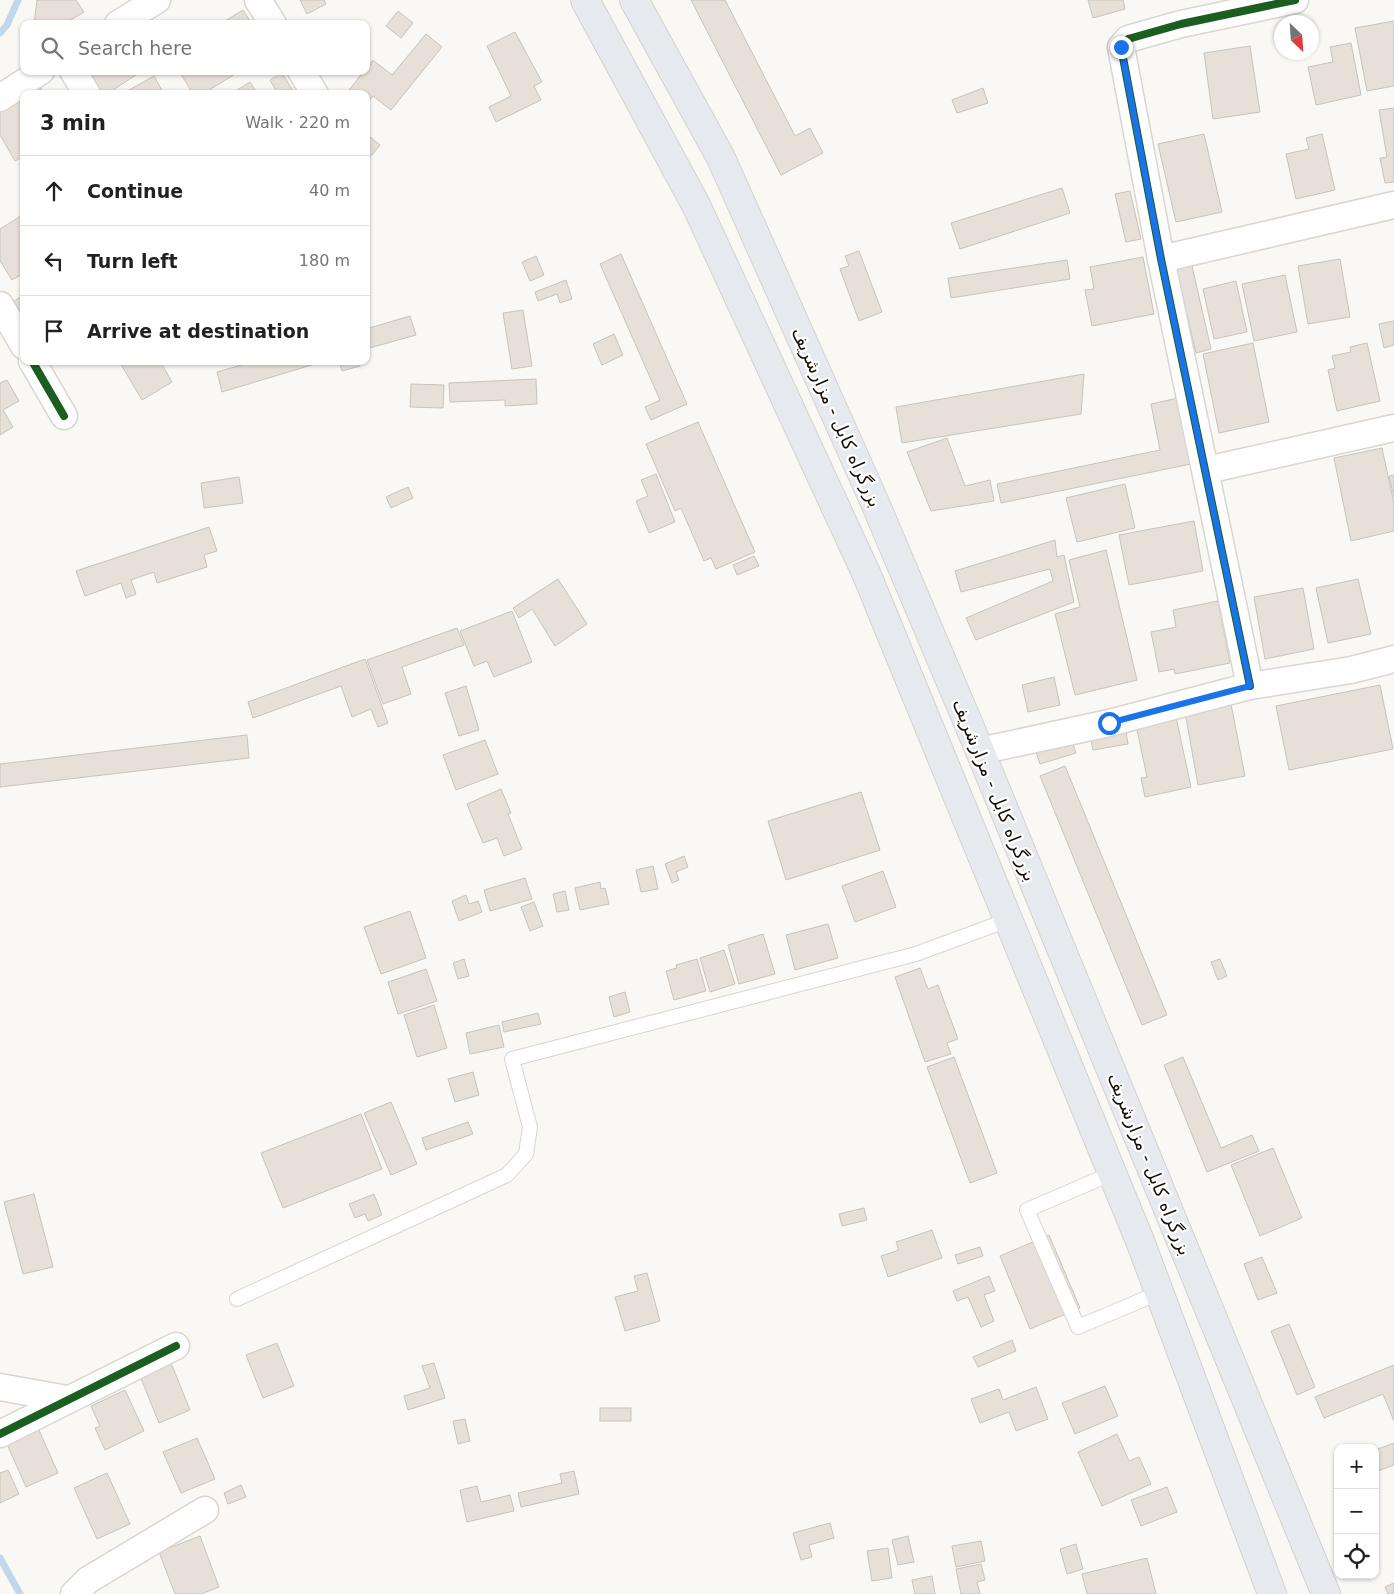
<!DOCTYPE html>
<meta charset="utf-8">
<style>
body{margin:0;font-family:"DejaVu Sans",Vazirmatn,sans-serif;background:#f2f2f2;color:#202124}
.controls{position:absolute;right:15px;bottom:15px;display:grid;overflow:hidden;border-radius:10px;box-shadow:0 1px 4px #0004}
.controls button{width:45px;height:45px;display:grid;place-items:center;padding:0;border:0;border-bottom:1px solid #e0e0e0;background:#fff;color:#202124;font:25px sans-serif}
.compass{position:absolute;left:1274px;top:15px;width:45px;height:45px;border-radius:50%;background:#fff;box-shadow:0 1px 4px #0004;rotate:155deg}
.stop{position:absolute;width:15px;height:15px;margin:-11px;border:4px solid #1a73e8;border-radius:50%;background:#fff}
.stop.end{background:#1a73e8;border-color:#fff;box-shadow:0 1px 5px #0008}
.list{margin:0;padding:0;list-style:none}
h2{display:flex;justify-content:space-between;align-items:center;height:65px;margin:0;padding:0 20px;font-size:21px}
h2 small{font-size:16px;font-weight:400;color:#757577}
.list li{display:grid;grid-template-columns:32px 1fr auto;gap:15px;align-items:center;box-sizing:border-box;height:70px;padding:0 20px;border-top:1px solid #e0e0e0}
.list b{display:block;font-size:19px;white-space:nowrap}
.list em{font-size:16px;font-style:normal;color:#757577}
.icon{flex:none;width:28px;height:28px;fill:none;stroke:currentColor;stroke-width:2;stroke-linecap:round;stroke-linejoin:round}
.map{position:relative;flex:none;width:1394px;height:1594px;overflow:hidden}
.search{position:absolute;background:#fff;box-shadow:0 1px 4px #0004;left:20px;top:20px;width:350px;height:55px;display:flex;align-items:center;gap:12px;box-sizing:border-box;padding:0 18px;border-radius:10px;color:#757577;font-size:19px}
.panel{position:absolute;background:#fff;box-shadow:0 1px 4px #0004;left:20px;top:90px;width:350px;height:275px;border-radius:10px}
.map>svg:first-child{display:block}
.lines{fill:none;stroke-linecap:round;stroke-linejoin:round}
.stream{stroke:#c1d8ec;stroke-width:7}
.building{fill:#e7e0d8;stroke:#c8c3bc}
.service-casing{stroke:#dbd5cf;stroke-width:16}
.minor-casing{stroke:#dbd5cf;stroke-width:29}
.trunk-casing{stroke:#d4d1ce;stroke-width:30}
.service{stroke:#fefefe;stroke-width:14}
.minor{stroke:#fefefe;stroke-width:26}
.trunk{stroke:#e6eaef;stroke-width:28}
.cycleway-casing{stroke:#fff;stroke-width:11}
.cycleway{stroke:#1b5e20;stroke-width:8}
.route{stroke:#1a73e8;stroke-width:6}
.labels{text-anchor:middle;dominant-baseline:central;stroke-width:4.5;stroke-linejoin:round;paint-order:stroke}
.street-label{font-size:18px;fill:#170e06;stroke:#fff}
</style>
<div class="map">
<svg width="1394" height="1594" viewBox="0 0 1394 1594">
<rect width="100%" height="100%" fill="#faf8f5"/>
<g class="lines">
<g class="stream">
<path d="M0 33 7 25 18 0"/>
<path d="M0 1558 20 1594"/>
</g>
</g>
<g class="building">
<path d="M37 0H76L84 12 64 24H34Z"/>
<path d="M300 0H324L326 4 307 14Z"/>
<path d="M691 0H725L795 136 810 128 823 153 781 175Z"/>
<path d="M1088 0H1123L1125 9 1093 18Z"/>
<path d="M243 10 252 24H220Z"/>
<path d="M398 11 413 23 401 38 386 26Z"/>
<path d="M1394 21V86L1367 91 1355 28Z"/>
<path d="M515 32 542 82 534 86 541 100 496 122 489 107 511 96 487 46Z"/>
<path d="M426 34 442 47 391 110 373 96 366 105V94H346L364 71H366L373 60 392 75Z"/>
<path d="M1351 43 1361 95 1316 105 1308 67 1333 62 1330 47Z"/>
<path d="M1250 46 1260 112 1213 119 1204 53Z"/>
<path d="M83 71H142L107 94H97Z"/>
<path d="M179 71H240L203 94H193Z"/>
<path d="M282 73 295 94H278L270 80Z"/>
<path d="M154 76 164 94H122Z"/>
<path d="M36 79 44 94H24V156L15 161 0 135V101Z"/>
<path d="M250 82 258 94H231Z"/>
<path d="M983 88 988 103 957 113 952 100Z"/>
<path d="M1394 108V182L1385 183 1380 158 1387 157 1379 110Z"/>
<path d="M366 134 380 145 366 162Z"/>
<path d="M1204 134 1222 212 1176 222 1158 144Z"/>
<path d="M1322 134 1335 190 1296 199 1286 154 1309 149 1306 138Z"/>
<path d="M1062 188 1070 213 960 249 951 223Z"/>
<path d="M1130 191 1141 239 1126 242 1115 194Z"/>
<path d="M24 214V273L12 280 0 261V229Z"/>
<path d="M859 251 882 312 859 321 840 269 849 266 845 256Z"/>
<path d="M621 254 687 404 651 420 645 407 660 400 600 264Z"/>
<path d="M536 256 544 275 530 281 522 262Z"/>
<path d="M1143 257 1154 314 1092 326 1085 290 1094 289 1090 267Z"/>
<path d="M1340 259 1350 317 1308 324 1298 266Z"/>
<path d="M1067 260 1070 279 951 298 948 278Z"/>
<path d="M1192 266 1211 349 1196 353 1176 269Z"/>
<path d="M1285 275 1297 332 1254 341 1242 284Z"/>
<path d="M566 280 572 299 560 303 557 294 538 301 535 292Z"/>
<path d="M1236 281 1247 332 1214 339 1203 289Z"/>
<path d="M24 295V318L14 301Z"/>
<path d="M523 310 532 366 512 369 503 313Z"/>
<path d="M410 316 416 335 366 349V329Z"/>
<path d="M1394 321V345L1384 348 1379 324Z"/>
<path d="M614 334 623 355 602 365 593 344Z"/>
<path d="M1253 343 1269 422 1219 433 1203 354Z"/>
<path d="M1367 343 1380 401 1337 411 1328 370 1335 368 1332 356 1351 352 1350 347Z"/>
<path d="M119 361H160L172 382 142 400Z"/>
<path d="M255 361H325L222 392 217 372Z"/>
<path d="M339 361H358L360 366 342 371Z"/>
<path d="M1084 374 1081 414 902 443 896 407Z"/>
<path d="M536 379 537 404 505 406V400L450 402 449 383Z"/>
<path d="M7 380 19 401 3 410 13 427 0 435V383Z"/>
<path d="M411 384 444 385 443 408 410 407Z"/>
<path d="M1178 398 1191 464 1001 503 997 484 1160 450 1151 404Z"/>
<path d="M698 422 755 552 716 569 711 558 704 561 681 508 675 511 646 444Z"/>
<path d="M947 438 965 486 990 480 994 501 931 511 907 452Z"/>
<path d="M1382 448 1394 504V531L1351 541 1334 458Z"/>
<path d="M656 474 675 522 649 533 636 501 648 496 641 480Z"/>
<path d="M1394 475V497L1389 476Z"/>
<path d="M239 477 243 503 204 508 201 483Z"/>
<path d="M1125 484 1135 528 1077 542 1066 498Z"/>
<path d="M408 487 413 498 391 508 386 497Z"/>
<path d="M1194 521 1203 571 1129 585 1119 535Z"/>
<path d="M209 527 217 551 204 555 207 567 157 583 154 572 131 580 136 594 126 598 121 583 85 596 76 571Z"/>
<path d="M1055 540 1057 557 1064 555 1074 602 976 640 966 618 1053 581 1050 569 961 592 955 571Z"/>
<path d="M1106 550 1137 680 1075 695 1055 614 1080 607 1069 560Z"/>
<path d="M754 556 759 566 737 575 733 565Z"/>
<path d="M558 579 587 624 555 646 532 609 519 618 513 608Z"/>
<path d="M1358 579 1371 634 1328 643 1316 588Z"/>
<path d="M1303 588 1314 649 1265 659 1254 597Z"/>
<path d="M1218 601 1230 663 1175 674 1174 669 1159 672 1151 632 1176 627 1173 610Z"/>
<path d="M512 611 532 662 494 677 487 661 474 666 460 631Z"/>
<path d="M457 628 464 645 402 667 411 694 383 704 367 660Z"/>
<path d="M365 659 388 723 378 727 371 709 352 717 341 686 253 718 248 702Z"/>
<path d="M1054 677 1060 705 1028 712 1022 685Z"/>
<path d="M1380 685 1393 749 1289 770 1276 706Z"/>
<path d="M466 686 479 730 459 736 445 693Z"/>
<path d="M1231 704 1245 776 1198 785 1185 712Z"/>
<path d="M1176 717 1191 787 1145 797 1141 778 1147 777 1136 725Z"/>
<path d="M1125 725 1128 744 1093 750 1089 731Z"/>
<path d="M247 735 249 758 0 787V764Z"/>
<path d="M1070 735 1076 753 1040 764 1034 746Z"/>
<path d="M485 740 498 774 456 790 443 755Z"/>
<path d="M1065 766 1167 1015 1142 1025 1040 776Z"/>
<path d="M501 789 511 813 508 814 522 849 504 856 497 838 483 843 467 804Z"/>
<path d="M861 792 880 850 786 880 768 821Z"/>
<path d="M684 856 688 867 676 872 679 880 672 883 665 864Z"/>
<path d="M653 866 658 889 641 892 636 870Z"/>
<path d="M883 871 896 907 855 922 842 886Z"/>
<path d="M525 878 532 899 490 911 484 890Z"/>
<path d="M600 882 601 889 605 888 609 904 580 910 575 888Z"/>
<path d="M565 891 569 910 557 912 553 894Z"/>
<path d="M466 895 469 904 478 901 482 912 459 921 452 901Z"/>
<path d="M534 902 543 926 530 931 521 907Z"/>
<path d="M410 911 426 958 381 974 364 927Z"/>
<path d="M828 924 838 958 795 970 786 935Z"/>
<path d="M763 934 775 974 739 984 728 945Z"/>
<path d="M724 950 735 984 710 992 700 958Z"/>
<path d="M464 959 469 976 458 979 453 963Z"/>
<path d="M697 959 706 991 674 1000 666 971 677 968 676 965Z"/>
<path d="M1220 959 1227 976 1218 980 1211 962Z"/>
<path d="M920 968 928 989 938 985 958 1039 947 1043 951 1054 925 1062 895 977Z"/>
<path d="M426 969 437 1001 398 1014 388 982Z"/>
<path d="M625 992 630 1012 614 1017 609 997Z"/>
<path d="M434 1005 447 1048 417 1057 404 1015Z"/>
<path d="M538 1013 541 1024 504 1032 502 1022Z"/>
<path d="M499 1025 504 1047 470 1054 466 1033Z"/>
<path d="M954 1057 997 1173 970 1183 927 1067Z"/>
<path d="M1183 1057 1221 1148 1252 1135 1259 1151 1207 1172 1164 1065Z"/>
<path d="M473 1072 479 1095 455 1102 448 1079Z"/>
<path d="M391 1102 417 1164 391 1175 364 1113Z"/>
<path d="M361 1114 382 1169 283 1208 261 1153Z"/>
<path d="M468 1122 473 1134 426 1150 422 1138Z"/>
<path d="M1273 1148 1302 1218 1260 1236 1231 1165Z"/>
<path d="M34 1194 53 1267 23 1274 4 1202Z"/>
<path d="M374 1194 382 1215 368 1221 365 1214 355 1218 349 1204Z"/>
<path d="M864 1208 867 1220 842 1226 839 1214Z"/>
<path d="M932 1230 942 1258 888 1277 881 1256 899 1250 896 1242Z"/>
<path d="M1049 1235 1080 1308 1030 1329 1000 1256Z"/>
<path d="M980 1247 983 1256 958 1264 955 1255Z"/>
<path d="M1262 1257 1277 1293 1258 1300 1244 1264Z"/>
<path d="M647 1273 660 1321 625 1331 615 1297 638 1291 634 1276Z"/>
<path d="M989 1276 995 1291 984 1295 994 1321 981 1327 968 1297 957 1301 953 1291Z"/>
<path d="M1289 1324 1315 1387 1297 1395 1271 1331Z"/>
<path d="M1012 1340 1016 1351 978 1367 973 1357Z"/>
<path d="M277 1343 294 1386 263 1398 246 1355Z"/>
<path d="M171 1363 190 1410 159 1423 140 1376Z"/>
<path d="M434 1363 445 1398 408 1410 404 1396 430 1388 422 1366Z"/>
<path d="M1394 1365V1421L1383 1394 1324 1418 1315 1397Z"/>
<path d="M1105 1386 1118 1416 1075 1434 1062 1403Z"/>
<path d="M1036 1387 1048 1419 1016 1431 1009 1412 980 1423 971 1399 999 1389 1003 1400Z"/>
<path d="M125 1390 144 1431 105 1450 95 1428 100 1426 91 1406Z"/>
<rect x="600" y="1408" width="31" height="13"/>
<path d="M465 1419 470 1441 458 1444 453 1421Z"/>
<path d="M38 1428 58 1473 26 1487 6 1442Z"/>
<path d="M1117 1434 1129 1461 1139 1457 1151 1484 1102 1506 1078 1452Z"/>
<path d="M197 1438 215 1479 181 1493 163 1452Z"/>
<path d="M1394 1443V1465L1375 1472V1450Z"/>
<path d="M8 1470 19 1494 0 1503V1473Z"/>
<path d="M574 1471 579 1494 521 1507 518 1493 562 1483 560 1474Z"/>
<path d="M107 1473 130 1524 97 1539 74 1488Z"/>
<path d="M241 1485 246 1497 228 1504 224 1493Z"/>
<path d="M477 1486 481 1502 510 1495 514 1511 467 1522 460 1490Z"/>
<path d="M1167 1487 1177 1512 1141 1526 1131 1500Z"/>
<path d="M830 1523 834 1538 809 1545 812 1557 801 1560 793 1533Z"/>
<path d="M200 1536 219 1587 201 1594H175L159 1552Z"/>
<path d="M908 1536 914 1562 898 1565 892 1540Z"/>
<path d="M981 1541 985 1561 956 1567 952 1546Z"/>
<path d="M1076 1544 1083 1569 1067 1574 1060 1549Z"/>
<path d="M888 1548 892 1578 872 1581 867 1551Z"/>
<path d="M1147 1558 1156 1594H1087L1082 1574Z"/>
<path d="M981 1564 985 1580 977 1582 980 1594H961L956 1569Z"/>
<path d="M932 1576 935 1594H915L912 1580Z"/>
<path d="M1394 1583V1594H1388L1385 1587Z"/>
</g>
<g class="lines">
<defs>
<g id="service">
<path d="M1113 1173 1027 1210 1078 1327 1161 1292"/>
<path d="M237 1299 507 1175 526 1154 530 1127 512 1059 916 954 1008 920"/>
</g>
<g id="minor">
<path d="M258 0 273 24"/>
<path d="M118 24 157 0"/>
<path d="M73 71 87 94"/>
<path d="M301 71 315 94"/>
<path d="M0 98 41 71"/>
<path d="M1161 259 1394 205"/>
<path d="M0 305 24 346"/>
<path d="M32 361 64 416"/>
<path d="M1207 470 1394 428"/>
<path d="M1250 686 1161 259 1121 47 1128 39 1181 24 1295 0"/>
<path d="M980 751 1109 723 1250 686 1351 670 1394 659"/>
<path d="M0 1387 67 1399"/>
<path d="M0 1434 176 1346"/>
<path d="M74 1594 88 1580 205 1510"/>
</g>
<g id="trunk">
<path d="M585 0 696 205 866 573 1140 1241 1272 1594"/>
<path d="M634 0 721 158 875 503 980 751 1326 1594"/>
</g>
</defs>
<use href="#service" class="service-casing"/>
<use href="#minor" class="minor-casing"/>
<use href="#trunk" class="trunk-casing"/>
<use href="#service" class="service"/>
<use href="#minor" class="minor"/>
<use href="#trunk" class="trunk"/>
<defs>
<g id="cycleway">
<path d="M32 361 64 416"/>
<path d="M1250 686 1161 259 1121 47 1128 39 1181 24 1295 0"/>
<path d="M0 1434 176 1346"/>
</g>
</defs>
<use href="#cycleway" class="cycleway-casing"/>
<use href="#cycleway" class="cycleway"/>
</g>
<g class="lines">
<path class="route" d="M1109 723 1250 686 1161 259 1121 47"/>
</g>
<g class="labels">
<g class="street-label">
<text transform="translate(837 417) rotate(66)">بزرگراه کابل - مزارشریف</text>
<text transform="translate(995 790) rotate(68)">بزرگراه کابل - مزارشریف</text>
<text transform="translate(1150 1164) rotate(68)">بزرگراه کابل - مزارشریف</text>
</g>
</g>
</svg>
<div class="controls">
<button>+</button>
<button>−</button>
<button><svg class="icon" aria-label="locate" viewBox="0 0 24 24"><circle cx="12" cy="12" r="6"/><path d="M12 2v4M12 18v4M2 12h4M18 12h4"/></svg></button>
</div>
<svg class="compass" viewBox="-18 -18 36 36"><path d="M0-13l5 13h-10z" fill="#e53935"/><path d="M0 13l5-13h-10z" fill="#757577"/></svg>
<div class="stop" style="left:1109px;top:723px"></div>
<div class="stop end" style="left:1121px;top:47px"></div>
<div class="search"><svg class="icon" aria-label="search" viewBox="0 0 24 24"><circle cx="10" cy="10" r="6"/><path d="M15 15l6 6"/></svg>Search here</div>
<section class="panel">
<h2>3 min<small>Walk · 220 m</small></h2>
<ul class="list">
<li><svg class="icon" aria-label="ahead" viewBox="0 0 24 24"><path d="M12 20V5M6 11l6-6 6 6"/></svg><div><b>Continue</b></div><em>40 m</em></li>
<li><svg class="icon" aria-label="left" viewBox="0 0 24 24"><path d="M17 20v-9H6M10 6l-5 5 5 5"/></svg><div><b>Turn left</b></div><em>180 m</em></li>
<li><svg class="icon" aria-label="arrive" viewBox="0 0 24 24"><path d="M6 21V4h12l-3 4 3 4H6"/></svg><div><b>Arrive at destination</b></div></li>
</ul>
</section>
</div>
